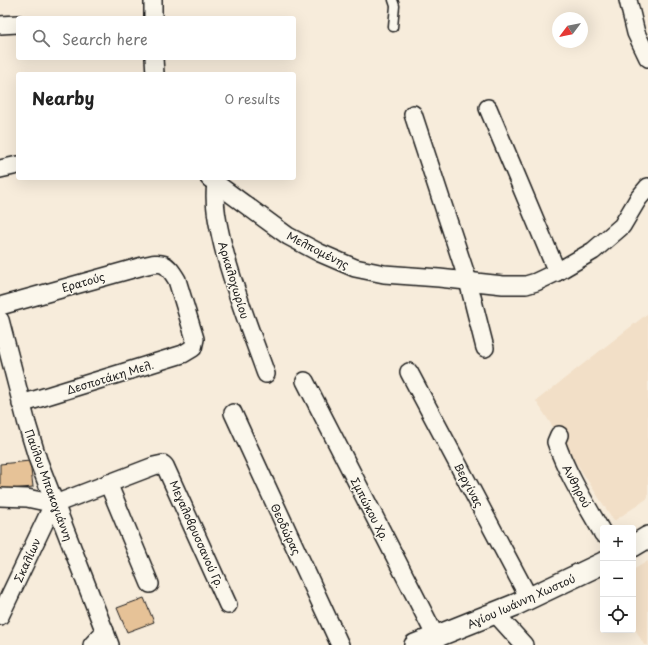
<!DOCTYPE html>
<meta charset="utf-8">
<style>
body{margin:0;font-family:"Playpen Sans",sans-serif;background:#f2f2f2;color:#222}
.controls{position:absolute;right:12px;bottom:12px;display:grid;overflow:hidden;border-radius:4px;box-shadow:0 4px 16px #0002}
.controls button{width:36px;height:36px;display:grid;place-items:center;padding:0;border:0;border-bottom:1px solid #e0e0e0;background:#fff;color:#222;font:20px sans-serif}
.compass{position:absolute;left:552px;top:12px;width:36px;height:36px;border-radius:50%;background:#fff;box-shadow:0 4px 16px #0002;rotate:238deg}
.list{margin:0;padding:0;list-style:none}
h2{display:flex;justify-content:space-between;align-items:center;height:52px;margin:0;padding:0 16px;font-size:17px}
h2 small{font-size:13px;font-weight:400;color:#767676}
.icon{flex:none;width:22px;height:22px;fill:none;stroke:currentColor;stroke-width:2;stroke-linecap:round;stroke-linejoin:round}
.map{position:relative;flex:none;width:648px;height:645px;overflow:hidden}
.search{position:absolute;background:#fff;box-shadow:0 4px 16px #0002;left:16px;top:16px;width:280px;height:44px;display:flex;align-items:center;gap:10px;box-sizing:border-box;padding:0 14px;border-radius:4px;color:#767676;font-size:15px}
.panel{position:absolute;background:#fff;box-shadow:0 4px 16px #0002;left:16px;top:72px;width:280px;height:108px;border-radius:4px}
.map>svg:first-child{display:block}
.built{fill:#f2dfc7}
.building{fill:#e6c297;stroke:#1c1c1c}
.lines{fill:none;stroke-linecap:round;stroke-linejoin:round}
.service-casing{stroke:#1c1c1c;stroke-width:11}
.minor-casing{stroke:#1c1c1c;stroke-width:20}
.tertiary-casing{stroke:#1c1c1c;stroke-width:24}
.service{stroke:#fbf7ec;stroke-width:8}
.minor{stroke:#fbf7ec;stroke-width:17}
.tertiary{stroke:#fbf7ec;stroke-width:21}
.labels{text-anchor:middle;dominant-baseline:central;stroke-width:3;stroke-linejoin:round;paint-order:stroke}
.street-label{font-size:11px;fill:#1c1c1c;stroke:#fbf7ec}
</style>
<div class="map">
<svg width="648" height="645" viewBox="0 0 648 645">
<rect width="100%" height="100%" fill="#f7ecdb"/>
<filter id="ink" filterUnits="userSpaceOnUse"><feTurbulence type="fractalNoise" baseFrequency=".025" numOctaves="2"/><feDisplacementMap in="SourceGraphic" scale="8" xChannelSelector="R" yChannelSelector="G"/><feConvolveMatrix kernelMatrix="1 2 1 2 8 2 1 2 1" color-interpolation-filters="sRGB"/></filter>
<g filter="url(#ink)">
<g class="built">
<path d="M647 314 648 315V498L614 521 536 401Z"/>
<path d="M648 561V645H644L633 625V570Z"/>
</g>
<g class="building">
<path d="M30 461 33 487 0 490V464Z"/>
<path d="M144 598 154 622 127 632 117 608Z"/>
</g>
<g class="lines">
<defs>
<path id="service" d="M393 27 395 6 393 0"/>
<g id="minor">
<path d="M153 0V18"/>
<path d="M628 0 636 33 648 58"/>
<path d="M0 25 18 24"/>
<path d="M154 58 155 74"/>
<path d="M488 108 557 272"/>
<path d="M413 114 468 281 485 348"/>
<path d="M0 169 18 165"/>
<path d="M209 178 288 236 320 253 355 268 384 274 439 278 503 285H526L536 282 557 272 593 251 622 226 638 199 648 187"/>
<path d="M216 183C213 204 218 225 223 246 234 290 251 332 266 374"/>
<path d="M0 306 143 266C163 261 166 262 177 280L195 339 193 348 183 354 21 404"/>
<path d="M0 320 27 424 38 460 110 645"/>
<path d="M409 372 529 598"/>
<path d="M305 381 436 637"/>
<path d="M233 413 340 645"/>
<path d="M559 435 556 442C567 474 586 504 603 534"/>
<path d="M108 483 150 584"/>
<path d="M0 497 27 498 55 504"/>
<path d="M55 504 154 466 163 464 165 466 228 605"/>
<path d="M495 613 524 645"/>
<path d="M0 616 49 513 55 504"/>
<path d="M92 645 105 631"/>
</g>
<g id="tertiary">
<path d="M633 546 648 537"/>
<path d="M415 645 515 605 603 563"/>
</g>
</defs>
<use href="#service" class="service-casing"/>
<use href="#minor" class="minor-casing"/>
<use href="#tertiary" class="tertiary-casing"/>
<use href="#service" class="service"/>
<use href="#minor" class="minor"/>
<use href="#tertiary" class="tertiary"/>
</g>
</g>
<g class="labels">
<g class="street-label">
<text transform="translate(318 250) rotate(27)">Μελπομένης</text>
<text transform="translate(234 280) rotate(73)">Αρκαλοχωρίου</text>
<text transform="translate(83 282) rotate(-16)">Ερατούς</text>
<text transform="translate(110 377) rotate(-17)">Δεσποτάκη Μελ.</text>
<text transform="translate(49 485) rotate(70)">Παύλου Μπακογιάννη</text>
<text transform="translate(469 485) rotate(62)">Βεργίνας</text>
<text transform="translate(577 486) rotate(62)">Ανθηρού</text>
<text transform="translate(370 509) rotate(63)">Σμπώκου Χρ.</text>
<text transform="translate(286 529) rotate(65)">Θεοδώρας</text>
<text transform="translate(197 534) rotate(66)">Μεγαλοβρυσσανού Γρ.</text>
<text transform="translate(27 560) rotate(-65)">Σκαλίων</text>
<text transform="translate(521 601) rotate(-24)">Αγίου Ιωάννη Χωστού</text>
</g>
</g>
</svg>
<div class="controls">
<button>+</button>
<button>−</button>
<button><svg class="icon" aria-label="locate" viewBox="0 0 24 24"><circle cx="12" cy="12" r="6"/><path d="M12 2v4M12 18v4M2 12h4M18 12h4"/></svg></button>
</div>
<svg class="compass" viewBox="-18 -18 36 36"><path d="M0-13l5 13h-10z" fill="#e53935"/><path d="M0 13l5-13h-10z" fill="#767676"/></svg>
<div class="search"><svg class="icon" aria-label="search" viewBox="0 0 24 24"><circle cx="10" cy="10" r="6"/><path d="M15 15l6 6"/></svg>Search here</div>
<section class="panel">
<h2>Nearby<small>0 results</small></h2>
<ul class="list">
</ul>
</section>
</div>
